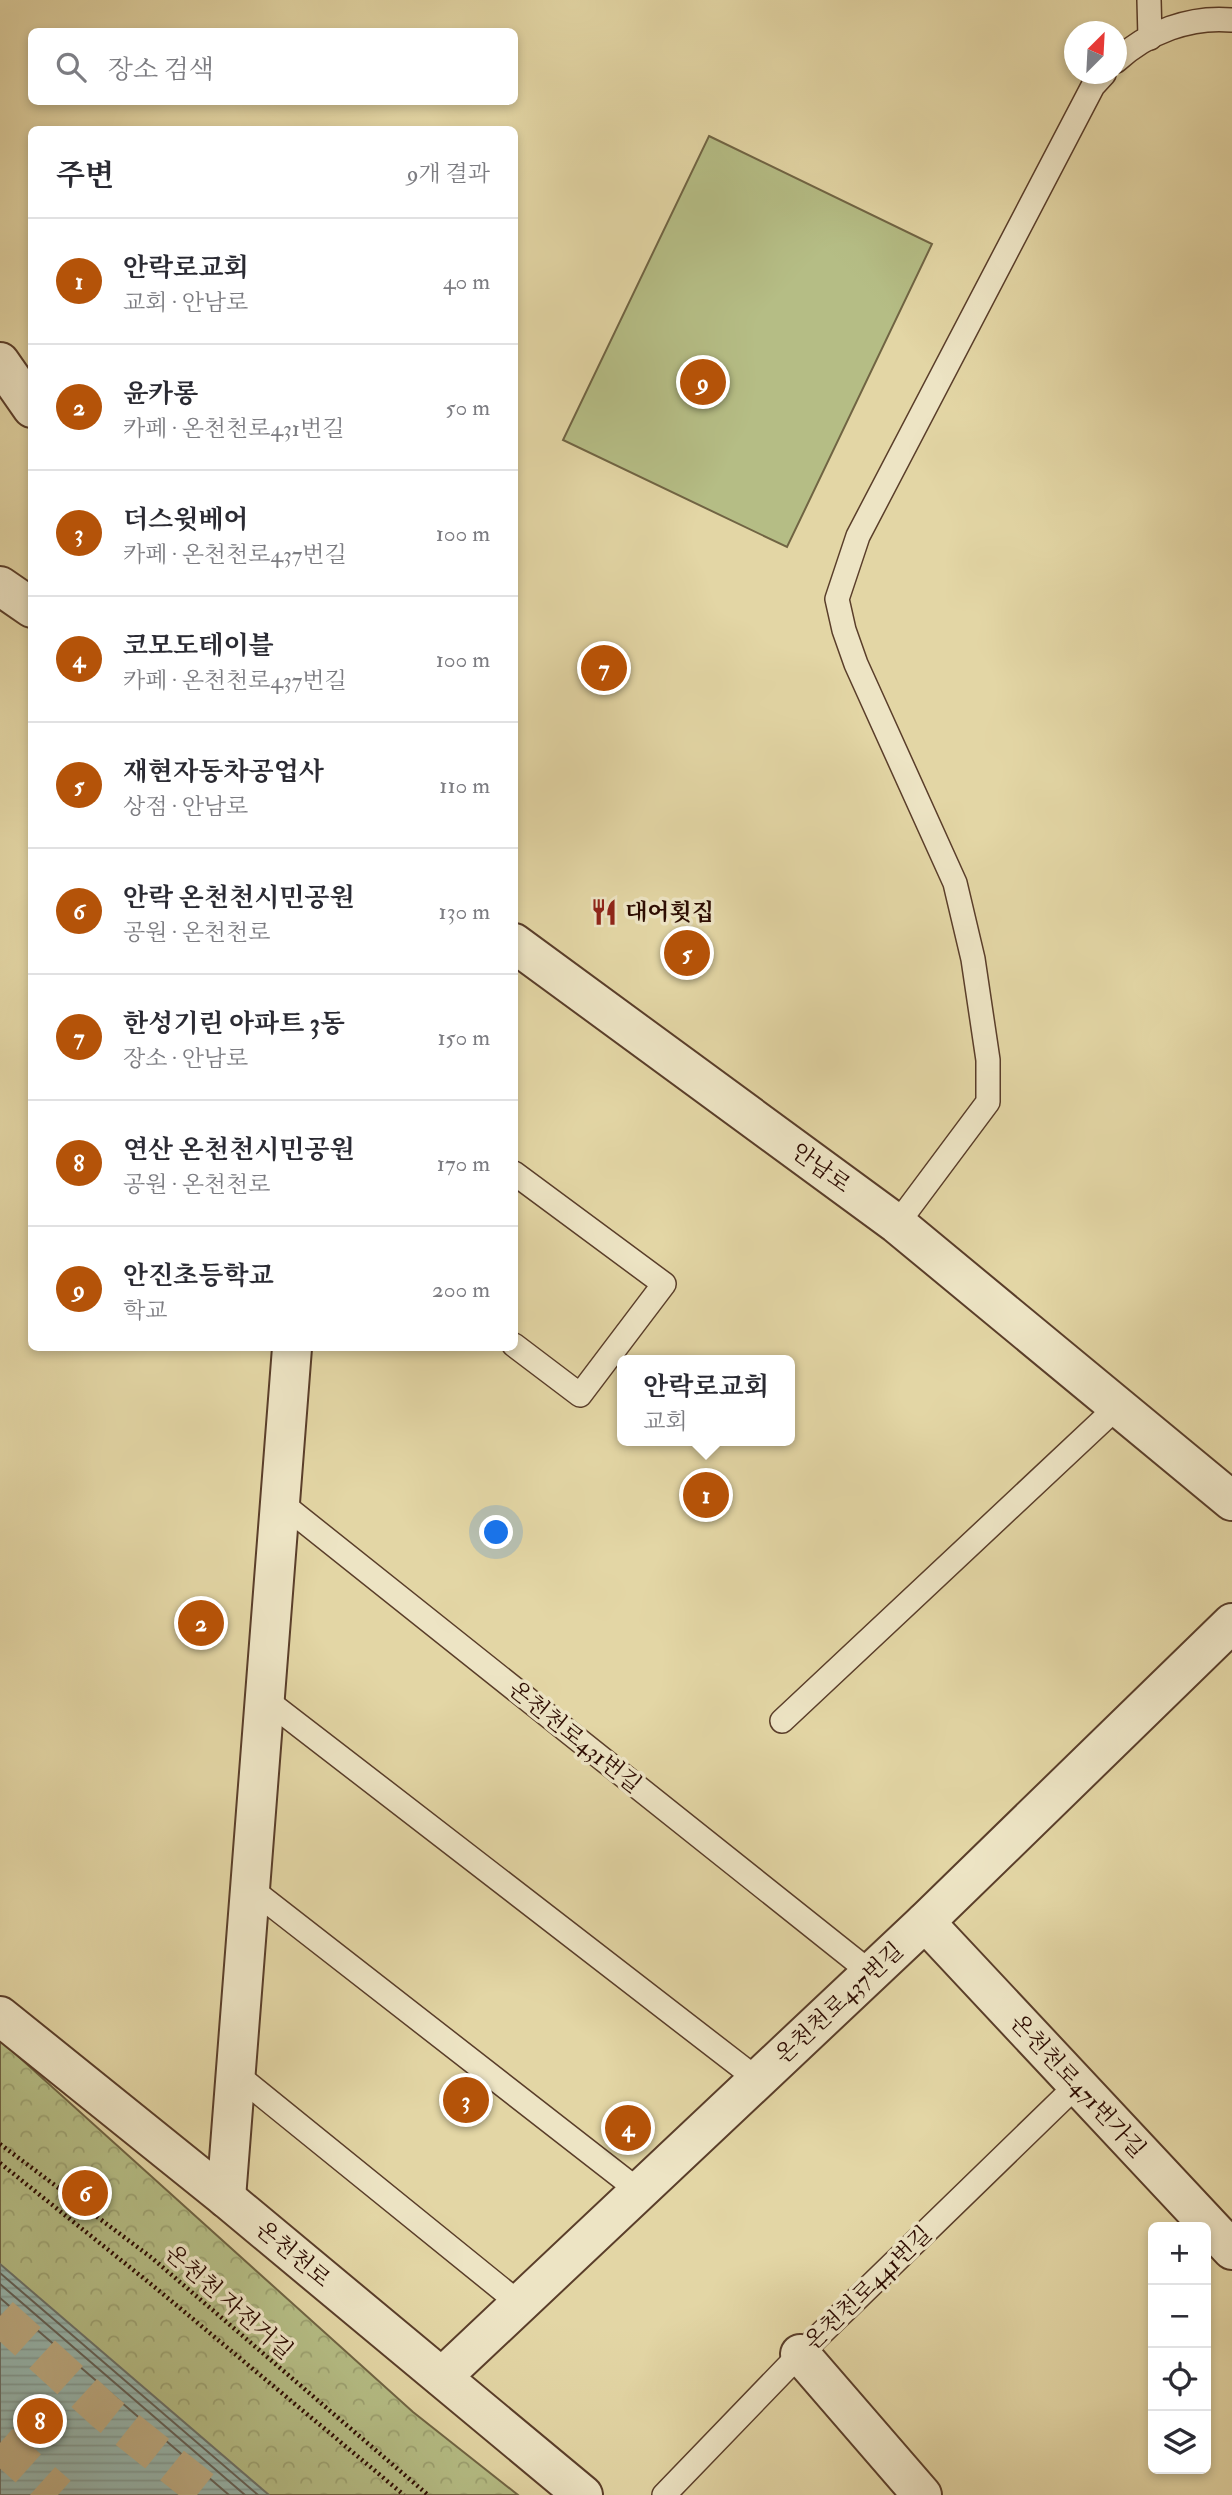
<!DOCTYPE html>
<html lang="ko">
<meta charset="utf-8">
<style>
body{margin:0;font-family:"IM FELL Double Pica","Noto Serif KR",serif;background:#f2f2f3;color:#2b2b33}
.controls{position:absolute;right:21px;bottom:21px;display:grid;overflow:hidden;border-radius:10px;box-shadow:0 4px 10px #0003}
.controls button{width:63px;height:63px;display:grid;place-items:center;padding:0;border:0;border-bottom:2px solid #e1e1e2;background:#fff;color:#2b2b33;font:35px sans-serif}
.compass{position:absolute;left:1064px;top:21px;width:63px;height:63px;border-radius:50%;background:#fff;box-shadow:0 4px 10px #0003;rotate:24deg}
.you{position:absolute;left:497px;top:1533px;width:24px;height:24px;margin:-18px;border:5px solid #fff;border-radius:50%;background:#1a73e8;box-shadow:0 0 0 10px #1a73e833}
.badge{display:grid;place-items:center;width:46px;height:46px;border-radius:50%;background:#b45309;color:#fff;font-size:23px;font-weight:700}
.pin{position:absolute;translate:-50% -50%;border:4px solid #fff;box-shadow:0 2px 7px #0006}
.popup{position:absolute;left:617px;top:1355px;width:178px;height:91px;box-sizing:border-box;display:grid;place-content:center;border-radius:10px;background:#fff;filter:drop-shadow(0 2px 5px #0005);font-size:23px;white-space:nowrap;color:#7c7c81}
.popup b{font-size:26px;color:#2b2b33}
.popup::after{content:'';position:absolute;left:50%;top:100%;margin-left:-14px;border:14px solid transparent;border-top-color:#fff}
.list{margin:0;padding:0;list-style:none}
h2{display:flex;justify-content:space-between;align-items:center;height:91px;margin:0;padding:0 28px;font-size:30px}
h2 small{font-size:23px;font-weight:400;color:#7c7c81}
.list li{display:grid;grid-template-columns:46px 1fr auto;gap:21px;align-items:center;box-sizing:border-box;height:126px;padding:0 28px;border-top:2px solid #e1e1e2}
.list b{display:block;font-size:26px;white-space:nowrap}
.list p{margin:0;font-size:23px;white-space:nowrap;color:#7c7c81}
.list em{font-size:23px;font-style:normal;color:#7c7c81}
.icon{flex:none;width:38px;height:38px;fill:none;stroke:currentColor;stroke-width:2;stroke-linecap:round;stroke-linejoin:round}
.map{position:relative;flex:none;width:1232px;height:2495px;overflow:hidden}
.search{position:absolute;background:#fff;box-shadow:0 4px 10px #0003;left:28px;top:28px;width:490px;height:77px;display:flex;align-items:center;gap:18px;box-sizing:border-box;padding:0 24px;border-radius:10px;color:#7c7c81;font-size:26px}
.panel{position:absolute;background:#fff;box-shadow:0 4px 10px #0003;left:28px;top:126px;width:490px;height:1225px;border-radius:10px}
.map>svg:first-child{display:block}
.forest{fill:url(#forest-crowns);stroke:#706443;stroke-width:2}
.pitch{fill:#b5bd85;stroke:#706443;stroke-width:2}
.water{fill:url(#water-rules);stroke:#6c7269;stroke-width:2}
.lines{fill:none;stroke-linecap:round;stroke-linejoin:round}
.shore{stroke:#626158;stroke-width:2}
.trunk-tunnel{stroke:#bead84;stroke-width:38;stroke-dasharray:38 19;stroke-linecap:butt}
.service-casing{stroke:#5a3e2a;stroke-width:26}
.minor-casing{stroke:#5a3e2a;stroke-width:42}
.tertiary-casing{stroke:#5a3e2a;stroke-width:42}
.path{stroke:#2c0b01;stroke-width:4.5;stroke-dasharray:2 3.5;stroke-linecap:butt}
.service{stroke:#ede4c4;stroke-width:23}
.minor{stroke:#ede4c4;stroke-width:38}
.tertiary{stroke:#ede4c4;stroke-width:38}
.labels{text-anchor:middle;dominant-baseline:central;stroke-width:7;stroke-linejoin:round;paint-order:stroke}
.poi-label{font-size:23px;font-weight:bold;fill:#2c0b01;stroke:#ede4c4;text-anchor:start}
.street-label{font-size:23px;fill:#2c0b01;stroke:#ede4c4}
</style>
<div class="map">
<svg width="1232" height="2495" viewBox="0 0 1232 2495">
<defs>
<pattern id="forest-crowns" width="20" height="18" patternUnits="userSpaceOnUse" patternTransform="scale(1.75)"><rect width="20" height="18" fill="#b5bd85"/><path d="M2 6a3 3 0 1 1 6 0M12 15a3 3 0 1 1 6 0" fill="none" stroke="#9ca171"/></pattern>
<pattern id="water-rules" width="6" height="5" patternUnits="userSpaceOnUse" patternTransform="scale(1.75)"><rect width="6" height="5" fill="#97b7af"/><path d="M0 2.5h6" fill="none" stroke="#829c95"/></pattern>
</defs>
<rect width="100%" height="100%" fill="#e3d6a5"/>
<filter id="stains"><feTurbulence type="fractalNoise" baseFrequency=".00286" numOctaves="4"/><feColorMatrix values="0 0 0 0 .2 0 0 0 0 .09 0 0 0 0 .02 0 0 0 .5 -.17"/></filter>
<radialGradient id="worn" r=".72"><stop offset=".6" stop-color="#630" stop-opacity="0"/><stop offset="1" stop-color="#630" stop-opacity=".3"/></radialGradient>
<path class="forest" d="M0 2040 413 2412 518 2495H0Z"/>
<path class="pitch" d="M709 136 932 244 787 547 563 440Z"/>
<path class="water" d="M0 2264 262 2489 269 2495H0Z"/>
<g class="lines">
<g class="shore">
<path d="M0 2273 258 2495"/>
<path d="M0 2284 245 2495"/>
<path d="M0 2298 229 2495"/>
</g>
<g class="trunk-tunnel">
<path d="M0 2316 105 2412 209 2495"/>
<path d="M0 2443 58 2495"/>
</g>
<defs>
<g id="service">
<path d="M1149 0 1150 38"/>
<path d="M1116 61C1148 32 1190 16 1232 20"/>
<path d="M514 1173 664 1284 580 1395 514 1345"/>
<path d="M897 1224 988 1102V1060L973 959 955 883 856 664 844 630 837 599 858 536 1093 86 1104 74"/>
<path d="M280 1502 871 1973"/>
<path d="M265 1699 758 2080"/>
<path d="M782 1721 1117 1407"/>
<path d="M250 1888 639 2191"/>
<path d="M236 2074 520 2304"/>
<path d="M664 2495 800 2354 1077 2085"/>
</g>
<g id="minor">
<path d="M925 1922 1232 2250"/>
<path d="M226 2198 292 1348"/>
<path d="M800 2354 922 2495"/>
<path d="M442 2377 925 1922 1232 1623"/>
</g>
<g id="tertiary">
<path d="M0 362 32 408"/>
<path d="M0 586 32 608"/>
<path d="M514 943 897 1224 1232 1501"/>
<path d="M0 2016 226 2198 583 2495"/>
</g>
</defs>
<use href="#service" class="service-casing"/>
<use href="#minor" class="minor-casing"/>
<use href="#tertiary" class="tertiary-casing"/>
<g class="path">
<path d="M0 2144 152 2258 428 2495"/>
<path d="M0 2163 157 2289 404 2495"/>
</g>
<use href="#service" class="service"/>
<use href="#minor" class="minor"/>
<use href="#tertiary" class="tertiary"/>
</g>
<defs>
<symbol id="restaurant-bare" viewBox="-9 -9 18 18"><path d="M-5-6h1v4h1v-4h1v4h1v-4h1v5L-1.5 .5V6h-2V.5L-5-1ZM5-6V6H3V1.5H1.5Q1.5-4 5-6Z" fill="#8f2418" stroke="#ede4c4" stroke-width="2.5" paint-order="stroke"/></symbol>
</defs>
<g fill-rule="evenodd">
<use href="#restaurant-bare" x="585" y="893" width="38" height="38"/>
</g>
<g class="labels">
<g class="poi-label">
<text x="625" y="912">대어횟집</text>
</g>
<g class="street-label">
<text transform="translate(821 1168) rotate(36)">안남로</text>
<text transform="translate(575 1737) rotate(39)">온천천로431번길</text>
<text transform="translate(839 2003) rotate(-43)">온천천로437번길</text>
<text transform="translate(1078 2086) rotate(47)">온천천로471번가길</text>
<text transform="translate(293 2254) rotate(40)">온천천로</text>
<text transform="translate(868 2288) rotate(-44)">온천천로441번길</text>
<text transform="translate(229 2302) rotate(41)">온천천 자전거길</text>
</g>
</g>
<rect width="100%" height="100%" filter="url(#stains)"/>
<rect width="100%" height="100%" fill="url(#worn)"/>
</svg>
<div class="controls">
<button>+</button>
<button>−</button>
<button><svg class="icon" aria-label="locate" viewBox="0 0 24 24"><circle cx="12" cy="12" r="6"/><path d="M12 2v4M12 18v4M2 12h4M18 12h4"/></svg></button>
<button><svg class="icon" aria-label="layers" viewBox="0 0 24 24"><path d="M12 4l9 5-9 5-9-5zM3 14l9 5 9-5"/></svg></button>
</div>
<svg class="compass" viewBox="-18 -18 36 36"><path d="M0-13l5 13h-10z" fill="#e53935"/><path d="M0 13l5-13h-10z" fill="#7c7c81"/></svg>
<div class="you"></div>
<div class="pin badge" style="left:706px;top:1495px">1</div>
<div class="popup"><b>안락로교회</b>교회</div>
<div class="pin badge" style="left:201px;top:1623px">2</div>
<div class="pin badge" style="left:466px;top:2100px">3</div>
<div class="pin badge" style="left:628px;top:2128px">4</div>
<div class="pin badge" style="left:687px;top:953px">5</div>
<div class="pin badge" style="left:85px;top:2193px">6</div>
<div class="pin badge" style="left:604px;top:668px">7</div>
<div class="pin badge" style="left:40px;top:2421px">8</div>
<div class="pin badge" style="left:703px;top:382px">9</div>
<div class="search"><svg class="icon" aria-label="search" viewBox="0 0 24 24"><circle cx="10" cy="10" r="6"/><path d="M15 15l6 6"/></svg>장소 검색</div>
<section class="panel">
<h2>주변<small>9개 결과</small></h2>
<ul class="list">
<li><span class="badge">1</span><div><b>안락로교회</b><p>교회 · 안남로</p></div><em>40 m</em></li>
<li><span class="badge">2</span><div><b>윤카롱</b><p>카페 · 온천천로431번길</p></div><em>50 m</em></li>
<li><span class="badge">3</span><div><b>더스윗베어</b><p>카페 · 온천천로437번길</p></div><em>100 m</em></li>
<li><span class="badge">4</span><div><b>코모도테이블</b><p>카페 · 온천천로437번길</p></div><em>100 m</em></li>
<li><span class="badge">5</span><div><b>재현자동차공업사</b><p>상점 · 안남로</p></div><em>110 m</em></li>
<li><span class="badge">6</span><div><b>안락 온천천시민공원</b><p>공원 · 온천천로</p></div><em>130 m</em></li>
<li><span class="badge">7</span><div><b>한성기린 아파트 3동</b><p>장소 · 안남로</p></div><em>150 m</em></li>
<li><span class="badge">8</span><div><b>연산 온천천시민공원</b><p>공원 · 온천천로</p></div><em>170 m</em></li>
<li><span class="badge">9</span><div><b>안진초등학교</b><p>학교</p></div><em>200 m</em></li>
</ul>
</section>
</div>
